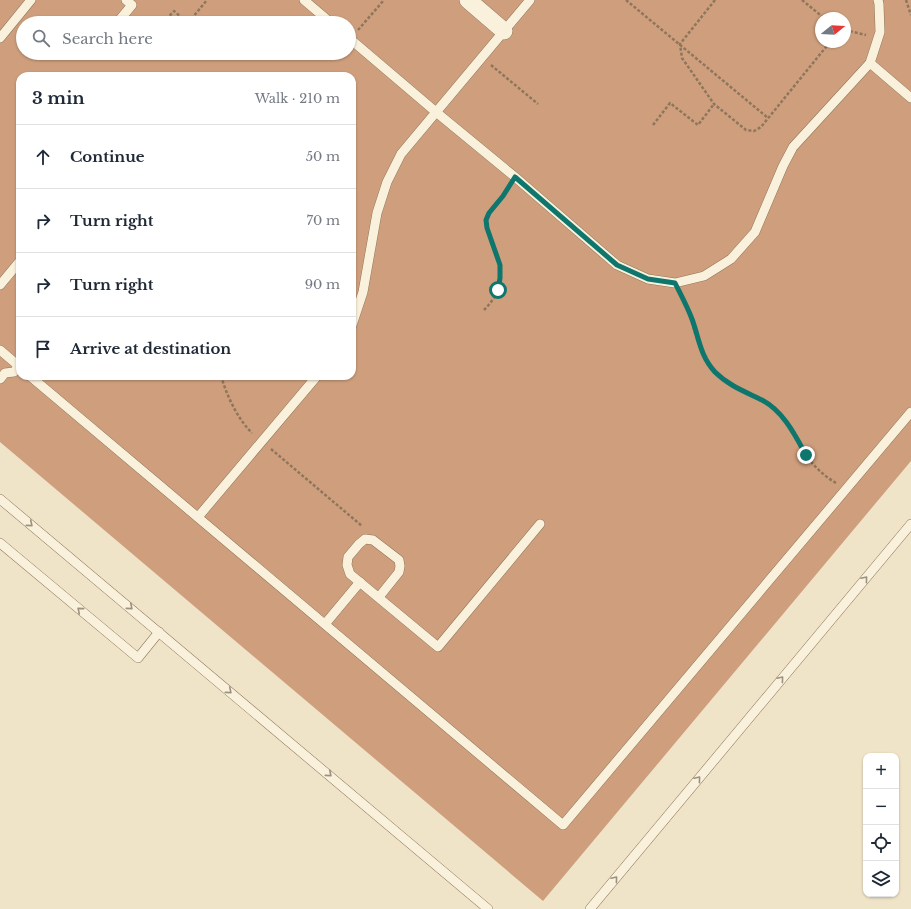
<!DOCTYPE html>
<meta charset="utf-8">
<style>
body{margin:0;font-family:"Libre Baskerville",serif;background:#f2f2f3;color:#1f2937}
.controls{position:absolute;right:12px;bottom:12px;display:grid;overflow:hidden;border-radius:8px;box-shadow:0 1px 3px #0004}
.controls button{width:36px;height:36px;display:grid;place-items:center;padding:0;border:0;border-bottom:1px solid #e0e1e3;background:#fff;color:#1f2937;font:20px sans-serif}
.compass{position:absolute;left:815px;top:12px;width:36px;height:36px;border-radius:50%;background:#fff;box-shadow:0 1px 3px #0004;rotate:72deg}
.stop{position:absolute;width:12px;height:12px;margin:-9px;border:3px solid #0f766e;border-radius:50%;background:#fff}
.stop.end{background:#0f766e;border-color:#fff;box-shadow:0 1px 4px #0008}
.list{margin:0;padding:0;list-style:none}
h2{display:flex;justify-content:space-between;align-items:center;height:52px;margin:0;padding:0 16px;font-size:17px}
h2 small{font-size:13px;font-weight:400;color:#747a83}
.list li{display:grid;grid-template-columns:26px 1fr auto;gap:12px;align-items:center;box-sizing:border-box;height:64px;padding:0 16px;border-top:1px solid #e0e1e3}
.list b{display:block;font-size:15px;white-space:nowrap}
.list em{font-size:13px;font-style:normal;color:#747a83}
.icon{flex:none;width:22px;height:22px;fill:none;stroke:currentColor;stroke-width:2;stroke-linecap:round;stroke-linejoin:round}
.map{position:relative;flex:none;width:911px;height:909px;overflow:hidden}
.search{position:absolute;background:#fff;box-shadow:0 1px 3px #0004;left:16px;top:16px;width:340px;height:44px;display:flex;align-items:center;gap:10px;box-sizing:border-box;padding:0 14px;border-radius:22px;color:#747a83;font-size:15px}
.panel{position:absolute;background:#fff;box-shadow:0 1px 3px #0004;left:16px;top:72px;width:340px;height:308px;border-radius:12px}
.map>svg:first-child{display:block}
.building{fill:#cf9f7d;fill-rule:evenodd}
.lines{fill:none;stroke-linecap:round;stroke-linejoin:round}
.lane-casing{stroke:#8d765c;stroke-width:10}
.street-casing{stroke:#8d765c;stroke-width:18}
.path{stroke:#8d765c;stroke-width:2.5;stroke-dasharray:3 2;stroke-linecap:butt}
.lane{stroke:#faf1dc;stroke-width:9}
.street{stroke:#faf1dc;stroke-width:17}
.oneway{stroke:#9c907e}
.route{stroke:#0f766e;stroke-width:5}
</style>
<div class="map">
<svg width="911" height="909" viewBox="0 0 911 909">
<rect width="100%" height="100%" fill="#f0e4c8"/>
<path class="building" d="M0 0H911V461L543 901 0 442ZM821 18H845V42H821ZM23 23H349V53H23ZM20 76H352V376H20Z"/>
<g class="lines">
<defs>
<g id="lane">
<path d="M304 0 331 23"/>
<path d="M117 23 132 5 126 0"/>
<path d="M0 38 31 0"/>
<path d="M349 38 436 112 515 177 617 265 648 279 675 283 704 276 731 259 755 232 783 166 793 147 870 63 880 32 879 4 878 0"/>
<path d="M870 63 911 98"/>
<path d="M0 285 20 261"/>
<path d="M352 325 363 292 377 213 387 182 401 154 530 0"/>
<path d="M0 350 20 367"/>
<path d="M30 376 563 825 911 412"/>
<path d="M0 379 5 373 14 372 20 364"/>
<path d="M0 499 488 909"/>
<path d="M198 517 317 376"/>
<path d="M0 543 138 658 159 632"/>
<path d="M379 597 399 572 400 566 399 560 373 540 365 539 359 544 348 557 347 565 350 574 438 647 540 524"/>
<path d="M325 624 360 582"/>
<path d="M590 909 911 524"/>
</g>
<path id="street" d="M468 0 504 31"/>
</defs>
<use href="#lane" class="lane-casing"/>
<use href="#street" class="street-casing"/>
<g class="path">
<path d="M626 0 768 118"/>
<path d="M715 0 680 44 682 58 714 104 746 130 754 131 761 127 830 42"/>
<path d="M802 0 824 18"/>
<path d="M906 0 911 15"/>
<path d="M163 23 174 11 188 23 207 0"/>
<path d="M358 30 384 0"/>
<path d="M845 30 866 35"/>
<path d="M491 65 538 104"/>
<path d="M653 125 670 103 698 125 714 104"/>
<path d="M681 294C694 319 695 350 715 371 723 380 734 387 745 392 751 396 758 397 764 401 772 406 778 413 784 420 793 429 798 442 805 453 812 465 824 476 836 483"/>
<path d="M484 310C488 306 492 301 495 296 505 279 498 259 492 242 490 235 485 228 486 221 487 211 503 196 509 188"/>
<path d="M221 376C227 396 237 418 252 433"/>
<path d="M271 449 362 526"/>
</g>
<use href="#lane" class="lane"/>
<use href="#street" class="street"/>
</g>
<defs><path id="oneway-chevron" d="M-2-3.5L2.5 0L-2 3.5" fill="none" stroke-width="1.6" stroke-linecap="round" stroke-linejoin="round"/></defs>
<g class="oneway">
<use href="#oneway-chevron" transform="translate(30 524) rotate(40)"/>
<use href="#oneway-chevron" transform="translate(865 579) rotate(-50)"/>
<use href="#oneway-chevron" transform="translate(130 607) rotate(40)"/>
<use href="#oneway-chevron" transform="translate(80 610) rotate(-140)"/>
<use href="#oneway-chevron" transform="translate(781 679) rotate(-50)"/>
<use href="#oneway-chevron" transform="translate(229 691) rotate(40)"/>
<use href="#oneway-chevron" transform="translate(329 774) rotate(40)"/>
<use href="#oneway-chevron" transform="translate(698 779) rotate(-50)"/>
<use href="#oneway-chevron" transform="translate(615 879) rotate(-50)"/>
</g>
<g class="lines">
<path class="route" d="M498 290 500 278V265L487 228 486 220 489 213 503 196 515 177 617 265 648 279 675 283C681 295 687 306 692 319 699 338 700 356 715 372 729 386 746 392 762 400 784 412 795 435 806 455"/>
</g>
</svg>
<div class="controls">
<button>+</button>
<button>−</button>
<button><svg class="icon" aria-label="locate" viewBox="0 0 24 24"><circle cx="12" cy="12" r="6"/><path d="M12 2v4M12 18v4M2 12h4M18 12h4"/></svg></button>
<button><svg class="icon" aria-label="layers" viewBox="0 0 24 24"><path d="M12 4l9 5-9 5-9-5zM3 14l9 5 9-5"/></svg></button>
</div>
<svg class="compass" viewBox="-18 -18 36 36"><path d="M0-13l5 13h-10z" fill="#e53935"/><path d="M0 13l5-13h-10z" fill="#747a83"/></svg>
<div class="stop" style="left:498px;top:290px"></div>
<div class="stop end" style="left:806px;top:455px"></div>
<div class="search"><svg class="icon" aria-label="search" viewBox="0 0 24 24"><circle cx="10" cy="10" r="6"/><path d="M15 15l6 6"/></svg>Search here</div>
<section class="panel">
<h2>3 min<small>Walk · 210 m</small></h2>
<ul class="list">
<li><svg class="icon" aria-label="ahead" viewBox="0 0 24 24"><path d="M12 20V5M6 11l6-6 6 6"/></svg><div><b>Continue</b></div><em>50 m</em></li>
<li><svg class="icon" aria-label="right" viewBox="0 0 24 24"><path d="M7 20v-9h11M14 6l5 5-5 5"/></svg><div><b>Turn right</b></div><em>70 m</em></li>
<li><svg class="icon" aria-label="right" viewBox="0 0 24 24"><path d="M7 20v-9h11M14 6l5 5-5 5"/></svg><div><b>Turn right</b></div><em>90 m</em></li>
<li><svg class="icon" aria-label="arrive" viewBox="0 0 24 24"><path d="M6 21V4h12l-3 4 3 4H6"/></svg><div><b>Arrive at destination</b></div></li>
</ul>
</section>
</div>
